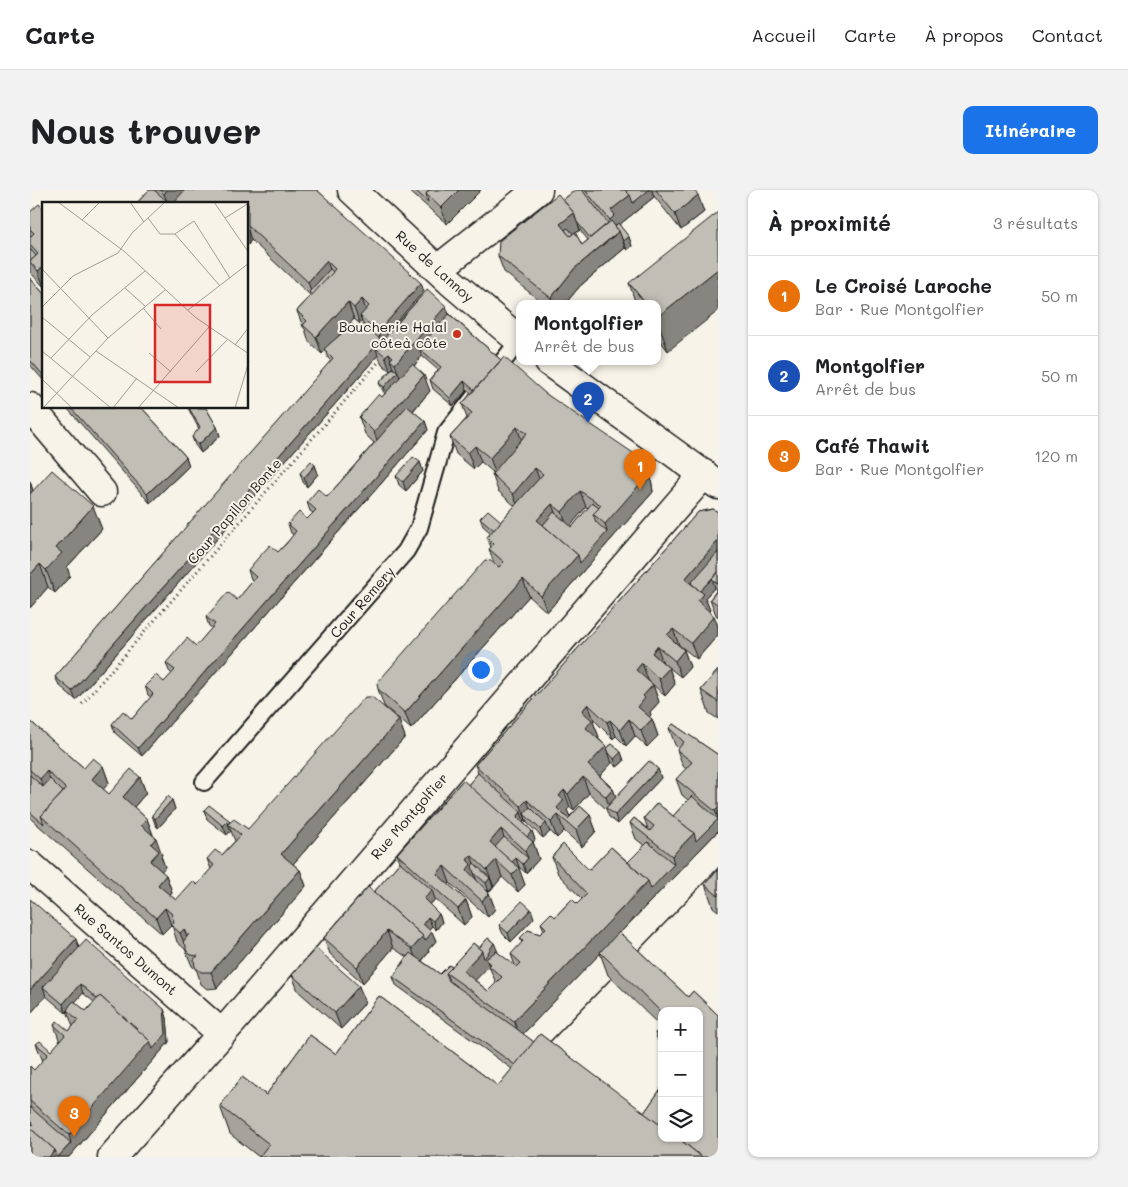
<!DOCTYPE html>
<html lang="fr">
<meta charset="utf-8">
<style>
body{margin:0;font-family:Mali,sans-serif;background:#f2f2f2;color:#202124}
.controls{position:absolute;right:15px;bottom:15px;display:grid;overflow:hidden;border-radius:10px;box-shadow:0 1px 4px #0004}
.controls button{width:45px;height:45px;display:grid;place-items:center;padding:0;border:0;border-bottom:1px solid #e0e0e0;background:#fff;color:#202124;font:25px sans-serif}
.you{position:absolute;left:450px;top:479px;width:18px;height:18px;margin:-12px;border:4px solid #fff;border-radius:50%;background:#1a73e8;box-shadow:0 0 0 8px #1a73e833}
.badge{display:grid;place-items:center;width:32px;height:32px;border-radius:50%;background:#1a73e8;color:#fff;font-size:16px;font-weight:700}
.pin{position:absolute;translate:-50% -41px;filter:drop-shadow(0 1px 2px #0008)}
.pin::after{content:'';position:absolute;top:26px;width:18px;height:15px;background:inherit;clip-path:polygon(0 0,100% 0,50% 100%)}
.popup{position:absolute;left:486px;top:110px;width:145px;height:65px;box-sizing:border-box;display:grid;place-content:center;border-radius:10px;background:#fff;filter:drop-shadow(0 1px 4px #0005);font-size:16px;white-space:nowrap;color:#757577}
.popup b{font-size:19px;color:#202124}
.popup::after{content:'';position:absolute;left:50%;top:100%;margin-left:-10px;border:10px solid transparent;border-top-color:#fff}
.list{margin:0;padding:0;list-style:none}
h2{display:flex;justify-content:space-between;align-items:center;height:65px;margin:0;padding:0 20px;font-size:21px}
h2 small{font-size:16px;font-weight:400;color:#757577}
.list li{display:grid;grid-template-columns:32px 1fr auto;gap:15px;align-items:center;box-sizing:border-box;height:80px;padding:0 20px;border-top:1px solid #e0e0e0}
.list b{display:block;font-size:19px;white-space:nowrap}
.list p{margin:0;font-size:16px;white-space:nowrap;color:#757577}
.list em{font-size:16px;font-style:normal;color:#757577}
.icon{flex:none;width:28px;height:28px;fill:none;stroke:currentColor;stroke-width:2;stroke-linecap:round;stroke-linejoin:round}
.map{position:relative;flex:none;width:688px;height:967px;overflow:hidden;border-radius:10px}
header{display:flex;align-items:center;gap:30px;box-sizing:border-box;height:70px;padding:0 25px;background:#fff;border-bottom:1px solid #e0e0e0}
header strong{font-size:24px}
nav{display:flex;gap:28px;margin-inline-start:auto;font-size:18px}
.intro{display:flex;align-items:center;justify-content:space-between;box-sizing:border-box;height:120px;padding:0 30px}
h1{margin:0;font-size:35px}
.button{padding:12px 22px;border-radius:10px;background:#1a73e8;color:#fff;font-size:18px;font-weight:700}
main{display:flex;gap:30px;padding:0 30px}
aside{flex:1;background:#fff;border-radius:10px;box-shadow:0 1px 4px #0004}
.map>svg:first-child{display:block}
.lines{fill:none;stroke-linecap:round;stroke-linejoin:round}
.lane-casing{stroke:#1c1c1c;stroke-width:20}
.street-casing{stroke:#1c1c1c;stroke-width:31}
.secondary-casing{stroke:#1c1c1c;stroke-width:31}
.path{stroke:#1c1c1c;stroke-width:3;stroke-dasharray:1 4;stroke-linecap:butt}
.lane{stroke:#f7f3e8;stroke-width:16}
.street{stroke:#f7f3e8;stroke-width:28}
.secondary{stroke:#f7f3e8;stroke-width:28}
.wall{fill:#a5a39c;stroke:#1c1c1c;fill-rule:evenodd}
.shaded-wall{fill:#86857f;stroke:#1c1c1c}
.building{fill:#c0beb5;stroke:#1c1c1c}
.poi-dot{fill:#c8321e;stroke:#f7f3e8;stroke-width:2}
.labels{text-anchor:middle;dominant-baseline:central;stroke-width:4;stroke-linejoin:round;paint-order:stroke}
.street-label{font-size:14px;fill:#1c1c1c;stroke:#f7f3e8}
.poi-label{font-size:14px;fill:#1c1c1c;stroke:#f7f3e8;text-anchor:end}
.inset-road{fill:none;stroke:#9f9d96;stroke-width:1}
.view{fill:#d62828;fill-opacity:0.15;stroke:#d62828;stroke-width:2.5}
.inset-edge{fill:none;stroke:#1c1c1c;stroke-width:2.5}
</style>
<header>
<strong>Carte</strong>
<nav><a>Accueil</a><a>Carte</a><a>À propos</a><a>Contact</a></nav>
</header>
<div class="intro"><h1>Nous trouver</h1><a class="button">Itinéraire</a></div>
<main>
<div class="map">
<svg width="688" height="967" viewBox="0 0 688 967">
<rect width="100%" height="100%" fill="#f7f3e8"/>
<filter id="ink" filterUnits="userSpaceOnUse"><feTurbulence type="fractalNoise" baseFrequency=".02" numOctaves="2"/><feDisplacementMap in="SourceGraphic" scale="10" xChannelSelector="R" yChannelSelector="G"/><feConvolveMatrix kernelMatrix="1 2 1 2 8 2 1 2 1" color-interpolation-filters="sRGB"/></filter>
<g filter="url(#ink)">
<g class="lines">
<defs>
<g id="lane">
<path d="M470 175 489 151"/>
<path d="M174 592 376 361 389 338 416 243 445 206"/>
</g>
<g id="street">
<path d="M408 79 508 0"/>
<path d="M0 217 72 302"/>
<path d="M0 675 191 843"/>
<path d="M506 845 688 657"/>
<path d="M82 967 204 830 674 284"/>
</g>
<g id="secondary">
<path d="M322 0 421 92 489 150"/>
<path d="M519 172 688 295"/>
</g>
</defs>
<use href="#lane" class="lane-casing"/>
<use href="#street" class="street-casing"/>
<use href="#secondary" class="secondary-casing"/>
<path class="path" d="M52 514 353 167"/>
<use href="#lane" class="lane"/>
<use href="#street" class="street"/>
<use href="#secondary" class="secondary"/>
</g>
<g class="wall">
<path d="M119 0H287L394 101 471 170 516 204 621 288 623 302 517 422 499 406 381 539 354 516 348 499 464 373 459 359 461 357 457 347 461 343 453 336 450 328 471 331 485 316 468 301 462 284 463 282 451 272 444 279 426 264 420 247 437 228 432 214 441 203 437 200 423 216 403 199 400 190 408 180 392 166 384 176 400 201 383 221 395 231 398 240 112 566 85 543 82 534 102 529 121 507 118 505 115 496 134 492 142 484 139 481 136 473 166 456 182 438 179 436 176 427 207 410 223 391 221 389 218 380 248 362 264 345 261 343 258 334 277 329 283 323 280 321 277 312 297 307 344 253 335 244 329 227 355 204 353 201 349 193 360 181 352 174 348 165 46 510 29 495 25 487 301 171 298 168 295 160 292 164 279 152 275 139 273 137 267 121 280 106V105L221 50 218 55V14H106ZM324 129 330 134 332 132 333 134 328 140 304 151ZM556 317 558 318 542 337 540 335Z"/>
<path d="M378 0H451L417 34Z"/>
<path d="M545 0H664L674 22 651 40 624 6V7L589 35 599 47 602 56 597 60 595 58 550 96 535 114H514L474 82 468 66 533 10ZM550 40 558 50 552 55 545 43Z"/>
<path d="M14 20V97L0 82V22Z"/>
<path d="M0 88 14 104V191L0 175Z"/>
<path d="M599 93 616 114H606Z"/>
<path d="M627 114 638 161 627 146Z"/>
<path d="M37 218H112L156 267 159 276 120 313Z"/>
<path d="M158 218H176L187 237 190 246 171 263 165 255 162 247 169 239Z"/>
<path d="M390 272 393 281 376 301 369 295 366 286Z"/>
<path d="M285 275 288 284 277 297 273 292 270 283Z"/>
<path d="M0 291 3 301 72 339 37 377 40 386 25 403 18 397 0 418Z"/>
<path d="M683 319 688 322V427L686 425 680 409 686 401 685 397 675 408 680 420 679 421 684 426 688 436V445L667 469 649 455V456L654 460 660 477 651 487 633 473 639 478 645 494 635 506 618 490H617L623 495 629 512 620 522 621 525 619 527 622 529 628 546 617 557 605 546 596 556 586 546 583 549 564 530 563 532 569 547 568 548 576 556 577 558 582 554 591 562 594 571 587 577 582 572 570 586 583 599 586 607 619 571 628 579 631 588 588 634 579 627 576 619 559 603 544 620 540 617 537 620 540 627 538 628 550 616 560 625 566 641 552 657 534 641 527 648 520 641 513 648 494 630 493 632 502 641 505 650 503 652 509 669 496 683 489 677 488 678 495 695 488 702 472 687 459 702 457 700 459 703 465 719 458 727 420 693 418 694 436 710 442 727 434 735 405 709 400 715 409 724 412 732 406 740 402 736 399 739 402 742 406 751 398 760 399 762 392 771 410 784 419 775 422 777 443 753 449 758 458 748 464 753 467 762 485 776 481 764 492 753 490 748 498 740 510 744 514 740 511 733 521 723 525 727 542 709 547 714 552 709 528 684 522 667 533 654 559 680 581 657 598 672 615 656 606 649 600 633 604 628 618 639 614 628 627 613 643 626 658 610 652 605 646 589 656 579 653 576 647 560 648 558 645 555 639 538 643 534 687 564 688 563V641L590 743 658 807 663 801 688 825V967H229L200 944 190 916 212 887 236 905 280 845 306 864 349 806 468 896 482 879 366 795 363 787 377 767 363 758 333 793 300 764 294 748 338 697 344 702 370 672 367 664 433 590 438 595 448 583 445 575 668 322ZM570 763 578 785 631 837 625 843 632 861V821H669V948H632V897L614 923 510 844 504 852 493 844ZM459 776 466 793 458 801 445 790Z"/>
<path d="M688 480V529L679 523 671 500Z"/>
<path d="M369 530 375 547 263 674 270 680 276 696 187 798 177 799 171 794 167 781 162 776 155 759 147 752 142 735H141L132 744 0 628V531L54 578 73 576 79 593 73 599 79 604 110 587 116 603 104 617 117 629 123 645 132 665 131 666 135 677 131 681 136 685 142 702 140 705 146 710 167 695 181 679 177 669 192 665 205 651 201 641 197 645 177 629 174 620 199 630 200 633 218 639Z"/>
<path d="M142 610 145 619 128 638 125 634 122 625Z"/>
<path d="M688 680V721L683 717 675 694Z"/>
<path d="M0 709 49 757 134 819 137 828 139 852 39 967H0V876L4 880 13 871 6 854 21 861 30 852 24 835 39 841 43 836 37 821 36 823 16 806 0 824ZM53 803 64 812 56 821 45 812Z"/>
<path d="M504 728 481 752 473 744 469 735Z"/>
<path d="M262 785 335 813 311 839 268 801Z"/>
</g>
<g class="shaded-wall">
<path d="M137 0H158L146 14H134L137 11 134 4Z"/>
<path d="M429 0H451L417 34 411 18Z"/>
<path d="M619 0H622L624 7 589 35 590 43 595 58 550 96 535 114H523L521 108 544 79 585 45 580 30 581 20 600 5Z"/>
<path d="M668 5 674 22 651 40 645 24Z"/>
<path d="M544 23 550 40 538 49 530 34Z"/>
<path d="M218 40 221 50 218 55Z"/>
<path d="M599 47 602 56 597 60 593 51Z"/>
<path d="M297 71 303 88 283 106 278 92Z"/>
<path d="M14 76V97L8 81Z"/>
<path d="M688 79V121L638 161 627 129V127Z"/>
<path d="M391 93 397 110 366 132 369 141 346 158 348 165 46 510 42 501 351 150 348 142Z"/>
<path d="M332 109 338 126H330L332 132 330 134 324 118Z"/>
<path d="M318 112 324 129 292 164 286 147Z"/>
<path d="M416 116 422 133 389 158 392 166 371 191 365 174Z"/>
<path d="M359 163 362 172 360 170 364 180 361 182 355 166Z"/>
<path d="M368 182 371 191 357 206 354 197Z"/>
<path d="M394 185 400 201 350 258 344 242Z"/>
<path d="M434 191 437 200 423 216 420 208Z"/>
<path d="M395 231 398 240 112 566 108 558Z"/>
<path d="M187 237 190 246 171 263 168 255Z"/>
<path d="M487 237 493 254 466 285 460 268Z"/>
<path d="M445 256 451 272 444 279 438 263Z"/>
<path d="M156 267 159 276 120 313 117 304Z"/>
<path d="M615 271 621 288 623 302 517 422 511 406 548 365 577 342 575 334Z"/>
<path d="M390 272 393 281 376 301 373 292Z"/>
<path d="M285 275 288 284 277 297 274 288Z"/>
<path d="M505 278 511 294 489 320 483 304Z"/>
<path d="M0 291 3 301 0 305Z"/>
<path d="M550 301 556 317 538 339 532 322Z"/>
<path d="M522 314 528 331 516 343 507 330Z"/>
<path d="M63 316 72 339 37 377 40 386 25 403 16 380 26 358Z"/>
<path d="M688 351V375L658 396 655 389Z"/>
<path d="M10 374 18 397 0 418V385Z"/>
<path d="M493 389 499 406 381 539 375 523Z"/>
<path d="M682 389 685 397 675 408 680 420 674 428 668 411 667 404Z"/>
<path d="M684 426 688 436V445L667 469 661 453Z"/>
<path d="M643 439 649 455 643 462 637 445Z"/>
<path d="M627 456 633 473 622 463Z"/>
<path d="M654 460 660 477 651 487 645 471Z"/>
<path d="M612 473 618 490 612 496 606 480Z"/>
<path d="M639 478 645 494 635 506 629 489Z"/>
<path d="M623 495 629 512 620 522 621 525 614 533 608 517 613 506Z"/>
<path d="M558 514 564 530 563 532 569 547 562 554 556 538 552 521Z"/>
<path d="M599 529 605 546 596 556 590 540Z"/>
<path d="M622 529 628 546 617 557 611 541Z"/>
<path d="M369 530 375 547 257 681 251 664Z"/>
<path d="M580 530 586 546 583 549 577 532Z"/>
<path d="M576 556 582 573 564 592 558 575Z"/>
<path d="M591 562 594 571 587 577 584 569Z"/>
<path d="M73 576 79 593 68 605 62 589Z"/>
<path d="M628 579 631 588 588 634 585 625Z"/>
<path d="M17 581 23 598 16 605 10 589Z"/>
<path d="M110 587 116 603 99 623 93 607Z"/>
<path d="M553 587 559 603 544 620 538 604Z"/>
<path d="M583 599 589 615 581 622 576 607Z"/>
<path d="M534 600 540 617 537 620 540 627 536 631 527 618 529 606Z"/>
<path d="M142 610 145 619 128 638 125 629Z"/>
<path d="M497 610 503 626 494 624 497 633 491 616Z"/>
<path d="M688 618V628L685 621Z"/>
<path d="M491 622 494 631 490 635 487 627Z"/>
<path d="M528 625 534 641 527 648 521 632Z"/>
<path d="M560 625 566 641 552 657 546 640Z"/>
<path d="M117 629 123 645 118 652 111 635Z"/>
<path d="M688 629V641L490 847 484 831 618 691 644 674 642 666 664 643Z"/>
<path d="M199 630 201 637 198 634 201 641 197 645 193 636Z"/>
<path d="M516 633 520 642 513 648 510 639Z"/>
<path d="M471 639 477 656 469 665 460 652Z"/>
<path d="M502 641 505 650 503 652 509 669 496 683 493 674 498 668 495 661 494 650Z"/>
<path d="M126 648 132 665 131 666 135 677 126 688 120 671 121 654Z"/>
<path d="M441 665 447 682 444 683 447 691 437 680V670Z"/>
<path d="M486 668 489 677 482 684 479 675Z"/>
<path d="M466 670 472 687 464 697 457 680Z"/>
<path d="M414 676 420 693 413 700 407 684Z"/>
<path d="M489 678 495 695 488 702 482 685Z"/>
<path d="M270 680 276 696 187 798 181 782Z"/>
<path d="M136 685 142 702 134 711 128 695Z"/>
<path d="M460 688 463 697 459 702 456 693Z"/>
<path d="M402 700 405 709 397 718 394 709Z"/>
<path d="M459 703 465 719 458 727 452 711Z"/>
<path d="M436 710 442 727 434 735 428 719Z"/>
<path d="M135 718 141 735 132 744 126 728Z"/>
<path d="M501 719 504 728 481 752 478 743Z"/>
<path d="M409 724 412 732 406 740 403 731Z"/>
<path d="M398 727 402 736 396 743 393 734Z"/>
<path d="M154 739 160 756 156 755 154 753 150 743Z"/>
<path d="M357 741 363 758 333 793 327 777Z"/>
<path d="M402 742 406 751 398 760 399 762 388 775 382 759 393 746Z"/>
<path d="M46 749 52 766 13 797 16 806 0 824V800Z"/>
<path d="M464 753 468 762 456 769 459 776 439 797 433 781 452 761Z"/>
<path d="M50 794 53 803 36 823 33 814Z"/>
<path d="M329 796 335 813 311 839 305 823Z"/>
<path d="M134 819 137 828 139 852 39 967H28L41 953 39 945Z"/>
<path d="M25 960 28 967H19Z"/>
</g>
<g class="building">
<path d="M119 0H124L137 11 134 14H106Z"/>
<path d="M130 0H137L134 4Z"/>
<path d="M155 0H287L391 93 348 142 330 126 339 116 332 109 324 118 318 112 286 147 273 135 277 131 267 121 305 79 297 71 278 92 218 36V14H142Z"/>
<path d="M385 0H399L396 4 398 12Z"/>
<path d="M399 0H429L411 18 396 4Z"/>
<path d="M545 0H552L578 33 560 48 547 32 544 23 533 10Z"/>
<path d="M555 0H595L600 5 581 20 585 25 580 30Z"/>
<path d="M595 0H619L603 13 600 5Z"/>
<path d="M626 0H664L668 5 645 24Z"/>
<path d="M528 4 544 23 530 34 540 46 545 42 552 55 581 31 589 41 544 79 521 108 468 66 469 51Z"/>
<path d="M9 14 14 20V76L8 81 0 72V71L8 64 0 55V47L4 43 0 39V22Z"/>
<path d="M688 22V79L627 127V114H616L599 93Z"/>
<path d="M588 33 599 47 593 51 589 41 585 36Z"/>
<path d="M538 38 543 44 540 46 535 40Z"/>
<path d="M0 59 6 66 0 71Z"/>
<path d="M300 79 303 82 282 105 279 102Z"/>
<path d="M0 88 14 104V186L0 170Z"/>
<path d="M397 99 416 116 365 174 360 170 363 167 359 163 355 166 346 158Z"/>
<path d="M394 101 395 102 367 133 366 132Z"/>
<path d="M419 124 471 170 444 200 434 191 420 208 400 190 411 177 389 158Z"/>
<path d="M322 134 328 140 333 134 351 150 42 501 25 487 303 168 294 159Z"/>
<path d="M474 167 516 204 615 271 617 286 575 334 563 324 571 315 550 301 532 322 522 314 507 330 548 365 511 406 493 389 375 523 348 499 347 493 455 370 461 371 469 377 474 372 459 359 464 354 457 347 513 284 505 278 483 304 462 284 497 243 487 237 460 268 445 256 438 263 420 247 442 223 432 214Z"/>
<path d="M382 174 394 185 344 242 329 227 349 204 352 207Z"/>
<path d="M363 178 368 182 354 197 349 193Z"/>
<path d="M377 216 395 231 108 558 82 534 93 521 102 529 123 504 115 496 126 485 134 492 145 480 136 473 157 448 166 456 185 434 176 427 198 402 207 410 226 387 218 380 228 368 240 355 248 362 256 354 266 341 258 334 269 322 277 329 286 320 277 312 288 299 297 307Z"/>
<path d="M41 218H112L156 267 117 304Z"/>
<path d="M159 218H176L187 237 168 255 162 247 170 237Z"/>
<path d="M383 267 390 272 373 292 366 286Z"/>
<path d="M281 271 285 275 274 288 270 283Z"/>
<path d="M22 280 63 316 26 358 32 363 16 380 10 374 0 385V336L1 334 0 333V304Z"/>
<path d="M562 313 569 318 563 324 566 332 577 342 550 373 548 365 513 335 524 322 542 337Z"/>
<path d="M683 319 688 322V351L655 389 674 404 668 411 684 426 661 453 643 439 637 445 654 460 645 471 627 456 622 463 639 478 629 489 612 473 606 480 623 495 613 506 615 508 608 517 622 529 611 541 599 529 590 540 580 530 577 532 558 514 552 521 562 530 556 538 576 556 558 575 583 599 576 607 553 587 538 604 534 600 529 606 534 610 527 618 538 629 550 616 560 625 546 640 528 625 521 632 497 610 491 616 445 575 668 322Z"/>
<path d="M458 320 471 331 464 340 450 328Z"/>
<path d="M688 362V382L670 401 661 393Z"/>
<path d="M688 382V394L682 389Z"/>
<path d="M688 400V415L680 409Z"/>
<path d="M688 480V512L671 500Z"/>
<path d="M335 507H342L369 530 251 664 270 680 181 782H171L165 777 164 769 168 766 161 765 156 760V755L153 752 159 744 154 739 150 743 141 735 144 732 141 723 135 718 126 728 11 626 36 599 17 581 10 589 0 580V531L54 578 63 568 73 576 62 589 79 604 101 579 110 587 93 607 117 629 111 635 126 648 121 654 129 661 120 671 136 685 128 695 146 710 163 691 167 695 184 675 177 669 185 660 192 665 211 645 198 634 204 629 218 639Z"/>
<path d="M643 534 687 564 688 563V618L685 621 646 589 662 572 647 560 654 552 639 538Z"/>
<path d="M582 554 591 562 584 569 579 563 577 558Z"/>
<path d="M619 571 628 579 585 625 576 618Z"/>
<path d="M448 583 491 622 487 627 502 641 497 647 438 595Z"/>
<path d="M0 585 13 597 20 589 33 602 11 626 14 634 0 622Z"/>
<path d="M433 590 503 652 495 661 471 639 460 652 489 678 482 685 466 670 457 680 441 665 437 670 441 674 437 680 459 703 452 711 414 676 407 684 436 710 428 719 367 664Z"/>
<path d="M138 606 142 610 125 629 122 625Z"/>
<path d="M662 606 688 629 666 651 664 643 643 626Z"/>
<path d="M627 613 664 643 642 666 600 633 604 628 620 641 624 636 614 628Z"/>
<path d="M179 615 199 630 193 636 174 620Z"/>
<path d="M500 617 516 633 510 639 494 624Z"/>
<path d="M474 647 498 668 493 674 486 668 482 672 465 657Z"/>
<path d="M618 652 644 674 621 699 618 691 598 672Z"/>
<path d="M533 654 559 680 581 657 618 691 484 831 416 783 443 753 452 761 433 781 458 801 472 787 459 776 461 774 456 769 466 761 487 777 491 773 481 764 493 751 490 748 498 740 510 744 516 738 511 733 521 723 525 727 542 709 547 714 557 704 522 667Z"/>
<path d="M370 672 402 700 394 709 409 724 403 731 398 727 393 734 402 742 395 751 393 746 344 702Z"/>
<path d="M444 673 460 688 456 693 444 683 442 676Z"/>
<path d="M688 680V706L675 694Z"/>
<path d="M338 697 393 746 382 759 357 741 327 777 294 748Z"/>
<path d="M0 709 46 749 0 800Z"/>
<path d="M492 711 501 719 478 743 469 735Z"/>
<path d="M589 742 658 807 663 801 688 825V967H672L648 948H669V821H632V823L570 762Z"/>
<path d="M458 748 464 753 454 769 452 761 449 758Z"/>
<path d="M56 750 134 819 136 844 123 859 120 851 70 806 67 809 50 794 33 814 13 797Z"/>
<path d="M286 758 329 796 305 823 262 785Z"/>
<path d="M380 763 410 784 419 775 422 777 416 783 419 791 483 836 504 852 485 875 363 787Z"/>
<path d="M70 806 120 851 39 945 0 911V876L4 880 18 864 6 854 10 851 21 861 35 845 24 835 27 831 39 841 48 830 37 820 40 815 44 811 56 821Z"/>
<path d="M349 806 468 896 510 844 632 936V948H648L672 967H229L239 954 190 916 212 887 236 905 280 845 306 864Z"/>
<path d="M632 836V849L625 843Z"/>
<path d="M632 897V936L614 923Z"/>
<path d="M0 917 41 953 28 967 25 960 0 938V937L3 934 0 931Z"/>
<path d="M0 938 25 960 19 967H0Z"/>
</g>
</g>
<circle class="poi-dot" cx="427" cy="144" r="5"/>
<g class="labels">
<g class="street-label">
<text transform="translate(405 76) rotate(42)">Rue de Lannoy</text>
<text transform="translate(204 321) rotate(-49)">Cour Papillon Bonte</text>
<text transform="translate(332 412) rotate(-49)">Cour Remery</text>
<text transform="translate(379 626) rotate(-49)">Rue Montgolfier</text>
<text transform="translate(96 759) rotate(41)">Rue Santos Dumont</text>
</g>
<g class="poi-label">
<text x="417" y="136">Boucherie Halal<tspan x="417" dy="16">côteà côte</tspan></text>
</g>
</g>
<g transform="translate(12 12)">
<rect width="206" height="206" fill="#f7f3e8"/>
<path class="inset-road" d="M16 0 83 50 153 115 207 152M88 0 102 20M172 0 207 51M106 16 118 32H133L178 84M183 16 207 1M40 18 58 0M133 32 152 19 188 76M0 67 66 136M83 86 103 104M0 105 31 74 76 51 90 31 123 0M101 106 119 127M146 108 207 61M0 115 48 155M193 143 207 125M0 149 69 206M54 149 137 206M107 151 129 170M9 156 50 113 103 69M154 170 185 138M0 177 30 206M1 206 66 136 123 88M71 206 95 176M96 206 167 125M193 206 207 159"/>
<path class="view" d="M113 103H168V180H113Z"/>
<rect width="206" height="206" class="inset-edge"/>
</g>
</svg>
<div class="controls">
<button>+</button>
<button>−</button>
<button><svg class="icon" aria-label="layers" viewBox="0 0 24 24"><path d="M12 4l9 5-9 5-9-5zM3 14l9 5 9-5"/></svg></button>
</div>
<div class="you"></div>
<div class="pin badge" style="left:610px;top:300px;background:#e8710a">1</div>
<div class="pin badge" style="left:558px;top:233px;background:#1a4fb4">2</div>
<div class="popup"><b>Montgolfier</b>Arrêt de bus</div>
<div class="pin badge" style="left:44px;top:947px;background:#e8710a">3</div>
</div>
<aside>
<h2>À proximité<small>3 résultats</small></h2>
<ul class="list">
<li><span class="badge" style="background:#e8710a">1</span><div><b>Le Croisé Laroche</b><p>Bar · Rue Montgolfier</p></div><em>50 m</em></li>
<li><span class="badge" style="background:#1a4fb4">2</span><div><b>Montgolfier</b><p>Arrêt de bus</p></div><em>50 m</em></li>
<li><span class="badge" style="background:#e8710a">3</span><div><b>Café Thawit</b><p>Bar · Rue Montgolfier</p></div><em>120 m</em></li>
</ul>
</aside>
</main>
